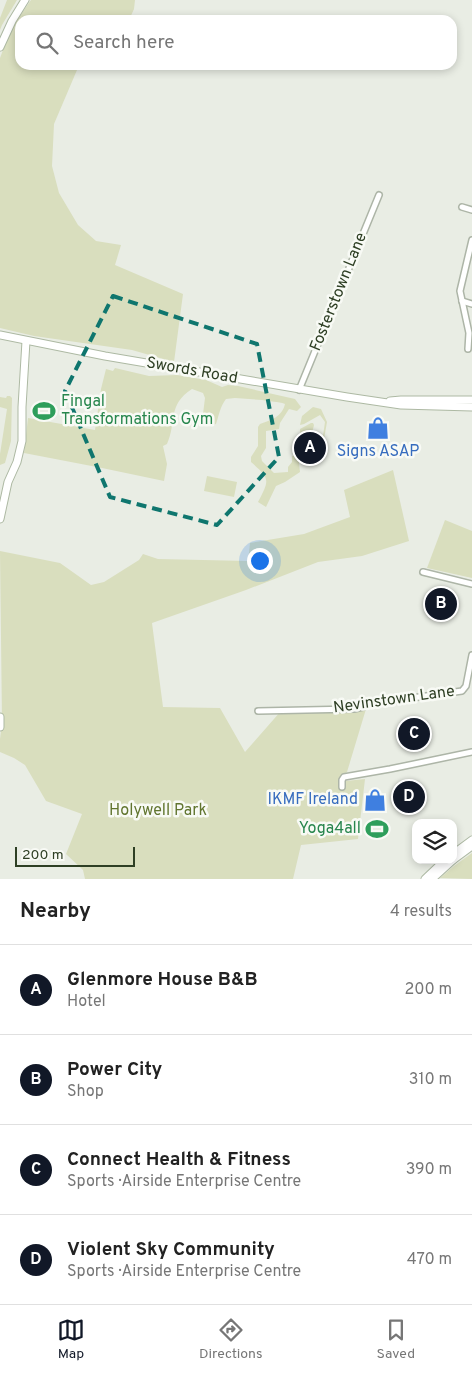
<!DOCTYPE html>
<meta charset="utf-8">
<style>
body{margin:0;font-family:Overpass,sans-serif;background:#f2f2f2;color:#222}
.controls{position:absolute;right:15px;bottom:15px;display:grid;overflow:hidden;border-radius:10px;box-shadow:0 2px 8px #0003}
.controls button{width:45px;height:45px;display:grid;place-items:center;padding:0;border:0;border-bottom:1px solid #e0e0e0;background:#fff;color:#222;font:25px sans-serif}
.scale{position:absolute;left:15px;bottom:12px;width:120px;box-sizing:border-box;padding-left:5px;border:2px solid #2e3f24;border-top:0;font-size:14px;line-height:18px;white-space:nowrap;color:#2e3f24;-webkit-text-stroke:4px #f8faf5;paint-order:stroke}
.you{position:absolute;left:259px;top:560px;width:18px;height:18px;margin:-12px;border:4px solid #fff;border-radius:50%;background:#1a73e8;box-shadow:0 0 0 8px #1a73e833}
.badge{display:grid;place-items:center;width:32px;height:32px;border-radius:50%;background:#111827;color:#fff;font-size:16px;font-weight:700}
.pin{position:absolute;translate:-50% -50%;border:2px solid #fff;box-shadow:0 1px 5px #0006}
.list{margin:0;padding:0;list-style:none}
h2{display:flex;justify-content:space-between;align-items:center;height:65px;margin:0;padding:0 20px;font-size:21px}
h2 small{font-size:16px;font-weight:400;color:#767676}
.list li{display:grid;grid-template-columns:32px 1fr auto;gap:15px;align-items:center;box-sizing:border-box;height:90px;padding:0 20px;border-top:1px solid #e0e0e0}
.list b{display:block;font-size:19px;white-space:nowrap}
.list p{margin:0;font-size:16px;white-space:nowrap;color:#767676}
.list em{font-size:16px;font-style:normal;color:#767676}
.icon{flex:none;width:28px;height:28px;fill:none;stroke:currentColor;stroke-width:2;stroke-linecap:round;stroke-linejoin:round}
.map{position:relative;flex:none;width:472px;height:879px;overflow:hidden}
.search{position:absolute;background:#fff;box-shadow:0 2px 8px #0003;left:15px;right:15px;top:15px;height:55px;display:flex;align-items:center;gap:12px;box-sizing:border-box;padding:0 18px;border-radius:15px;color:#767676;font-size:19px}
.sheet{height:425px;background:#fff}
nav{display:flex;justify-content:space-around;align-items:center;box-sizing:border-box;height:70px;border-top:1px solid #e0e0e0;background:#fff;font-size:14px;color:#767676}
nav a{display:grid;justify-items:center;gap:2px}
nav .on{color:#111827}
.map>svg:first-child{display:block}
.green{fill:#d9debe}
.lines{fill:none;stroke-linecap:round;stroke-linejoin:round}
.street-casing{stroke:#adb5a7;stroke-width:8}
.secondary-casing{stroke:#adb9a3;stroke-width:9}
.street{stroke:#fff;stroke-width:5}
.secondary{stroke:#fff;stroke-width:7}
.marked{fill:none;stroke:#0f766e;stroke-width:4;stroke-dasharray:10 6;stroke-linejoin:round}
.labels{text-anchor:middle;dominant-baseline:central;stroke-width:5;stroke-linejoin:round;paint-order:stroke}
.street-label{font-size:16px;fill:#2e3f24;stroke:#f8faf5}
.leisure-label{font-size:16px;fill:#27864d;stroke:#f8faf5;text-anchor:start}
.shop-label{font-size:16px;fill:#366cbe;stroke:#f8faf5}
.park-label{font-size:16px;fill:#61752f;stroke:#f8faf5}
</style>
<div class="map">
<svg width="472" height="879" viewBox="0 0 472 879">
<rect width="100%" height="100%" fill="#e9ede4"/>
<g class="green">
<path d="M7 0H17L2 25 0 30V18Z"/>
<path d="M31 0H135L134 9 129 20H20V65H82L77 70 54 124 52 166 59 193 78 225 96 241 121 245 115 265 183 294 174 362 132 350 34 336 0 328V58L6 42 17 20Z"/>
<path d="M115 368 149 376 177 375 206 380 222 387 228 385 238 386 295 399 301 407 297 411 289 409 280 423 279 429 266 431V448L261 456 262 461 274 473 288 472V467L292 462V456L298 455 300 472 285 482 276 486 266 507 258 502C270 479 270 479 251 462V457L258 446V427L260 424C271 420 282 417 285 404 278 401 270 402 262 400L235 398 226 399C220 407 219 415 216 424L213 425 203 414 205 398 203 393 192 389C167 405 177 422 167 444L163 446 167 464 164 481 102 468 24 453 28 418 95 430 101 389 106 369 113 371Z"/>
<path d="M7 396H10L12 398 11 441 5 463 0 465V454L7 409 0 407V397L6 398Z"/>
<path d="M313 407 321 409 327 422 324 439 323 436 325 422 320 415 304 424 300 425 302 416Z"/>
<path d="M311 423H313L314 425 312 433 309 438H300V429Z"/>
<path d="M393 470 409 541 362 556 318 562 246 590 152 623 163 707 220 708 245 752 281 711 364 707 366 709 347 772 340 777 339 788H345L346 781 365 779 358 839 301 845 293 879H85L83 870 66 854 82 814 46 801 25 765 14 758 0 752V739L2 723 0 551 60 563 91 585 104 582 139 560 143 554 158 559 248 561 250 543 304 534 350 517 344 490Z"/>
<path d="M207 476 237 482 234 497 204 491Z"/>
<path d="M445 520 472 531V578L427 568Z"/>
<path d="M472 853V879L440 878 454 866Z"/>
</g>
<g class="lines">
<defs>
<g id="street">
<path d="M462 207 472 210"/>
<path d="M462 301 472 304"/>
<path d="M468 349 469 333 460 291 472 240"/>
<path d="M299 390 379 195"/>
<path d="M423 572 472 584"/>
<path d="M258 711 354 709 363 707 376 703 462 691 466 686 472 655"/>
<path d="M342 787V780L344 777 390 769 472 752"/>
</g>
<g id="secondary">
<path d="M0 47 12 21 25 0"/>
<path d="M0 335 105 356 347 397 401 405 472 407"/>
<path d="M390 401 401 400H472"/>
<path d="M0 519 8 482 17 462 22 441V407L26 341"/>
<path d="M0 717V727"/>
<path d="M453 854 472 840"/>
<path d="M453 860 472 846"/>
<path d="M425 879 445 860"/>
<path d="M432 879 453 860"/>
</g>
</defs>
<use href="#street" class="street-casing"/>
<use href="#secondary" class="secondary-casing"/>
<use href="#street" class="street"/>
<use href="#secondary" class="secondary"/>
</g>
<path class="marked" d="M113 296 257 344 279 457 217 525 110 497 65 391Z"/>
<defs>
<symbol id="stadium-bare" viewBox="-9 -9 18 18"><path d="M0-5a6.5 5 0 1 0 0 10a6.5 5 0 1 0 0-10ZM-3.5-1.8h7v3.6h-7Z" fill="#2e9e5b" stroke="#f8faf5" stroke-width="2.5" paint-order="stroke"/></symbol>
<symbol id="shop-bare" viewBox="-9 -9 18 18"><path d="M-5-2.5h2.3a2.7 3.5 0 0 1 5.4 0H5L5.5 6h-11ZM-1.5-2.5h3a1.5 2.3 0 0 0-3 0Z" fill="#3f7fe0" stroke="#f8faf5" stroke-width="2.5" paint-order="stroke"/></symbol>
</defs>
<g fill-rule="evenodd">
<use href="#stadium-bare" x="28" y="395" width="32" height="32"/>
<use href="#shop-bare" x="362" y="412" width="32" height="32"/>
<use href="#shop-bare" x="359" y="784" width="32" height="32"/>
<use href="#stadium-bare" x="361" y="813" width="32" height="32"/>
</g>
<g class="labels">
<g class="street-label">
<text transform="translate(339 292) rotate(-68)">Fosterstown Lane</text>
<text transform="translate(192 371) rotate(10)">Swords Road</text>
<text transform="translate(394 700) rotate(-8)">Nevinstown Lane</text>
</g>
<g class="leisure-label">
<text x="61" y="402">Fingal<tspan x="61" dy="18">Transformations Gym</tspan></text>
<text x="361" y="829" text-anchor="end">Yoga4all</text>
</g>
<g class="shop-label">
<text x="378" y="452">Signs ASAP</text>
<text x="358" y="800" text-anchor="end">IKMF Ireland</text>
</g>
<g class="park-label">
<text x="158" y="811">Holywell Park</text>
</g>
</g>
</svg>
<div class="controls">
<button><svg class="icon" aria-label="layers" viewBox="0 0 24 24"><path d="M12 4l9 5-9 5-9-5zM3 14l9 5 9-5"/></svg></button>
</div>
<div class="scale">200 m</div>
<div class="you"></div>
<div class="pin badge" style="left:310px;top:448px">A</div>
<div class="pin badge" style="left:441px;top:604px">B</div>
<div class="pin badge" style="left:414px;top:734px">C</div>
<div class="pin badge" style="left:409px;top:797px">D</div>
<div class="search"><svg class="icon" aria-label="search" viewBox="0 0 24 24"><circle cx="10" cy="10" r="6"/><path d="M15 15l6 6"/></svg>Search here</div>
</div>
<section class="sheet">
<h2>Nearby<small>4 results</small></h2>
<ul class="list">
<li><span class="badge">A</span><div><b>Glenmore House B&amp;B</b><p>Hotel</p></div><em>200 m</em></li>
<li><span class="badge">B</span><div><b>Power City</b><p>Shop</p></div><em>310 m</em></li>
<li><span class="badge">C</span><div><b>Connect Health &amp; Fitness</b><p>Sports · Airside Enterprise Centre</p></div><em>390 m</em></li>
<li><span class="badge">D</span><div><b>Violent Sky Community</b><p>Sports · Airside Enterprise Centre</p></div><em>470 m</em></li>
</ul>
</section>
<nav>
<a class="on"><svg class="icon" aria-label="map" viewBox="0 0 24 24"><path d="M3 6l6-2 6 2 6-2v14l-6 2-6-2-6 2zM9 4v14M15 6v14"/></svg>Map</a>
<a><svg class="icon" aria-label="directions" viewBox="0 0 24 24"><path d="M12 3l9 9-9 9-9-9zM9 14v-3h6M13 9l2 2-2 2"/></svg>Directions</a>
<a><svg class="icon" aria-label="saved" viewBox="0 0 24 24"><path d="M7 4h10v16l-5-4-5 4z"/></svg>Saved</a>
</nav>
